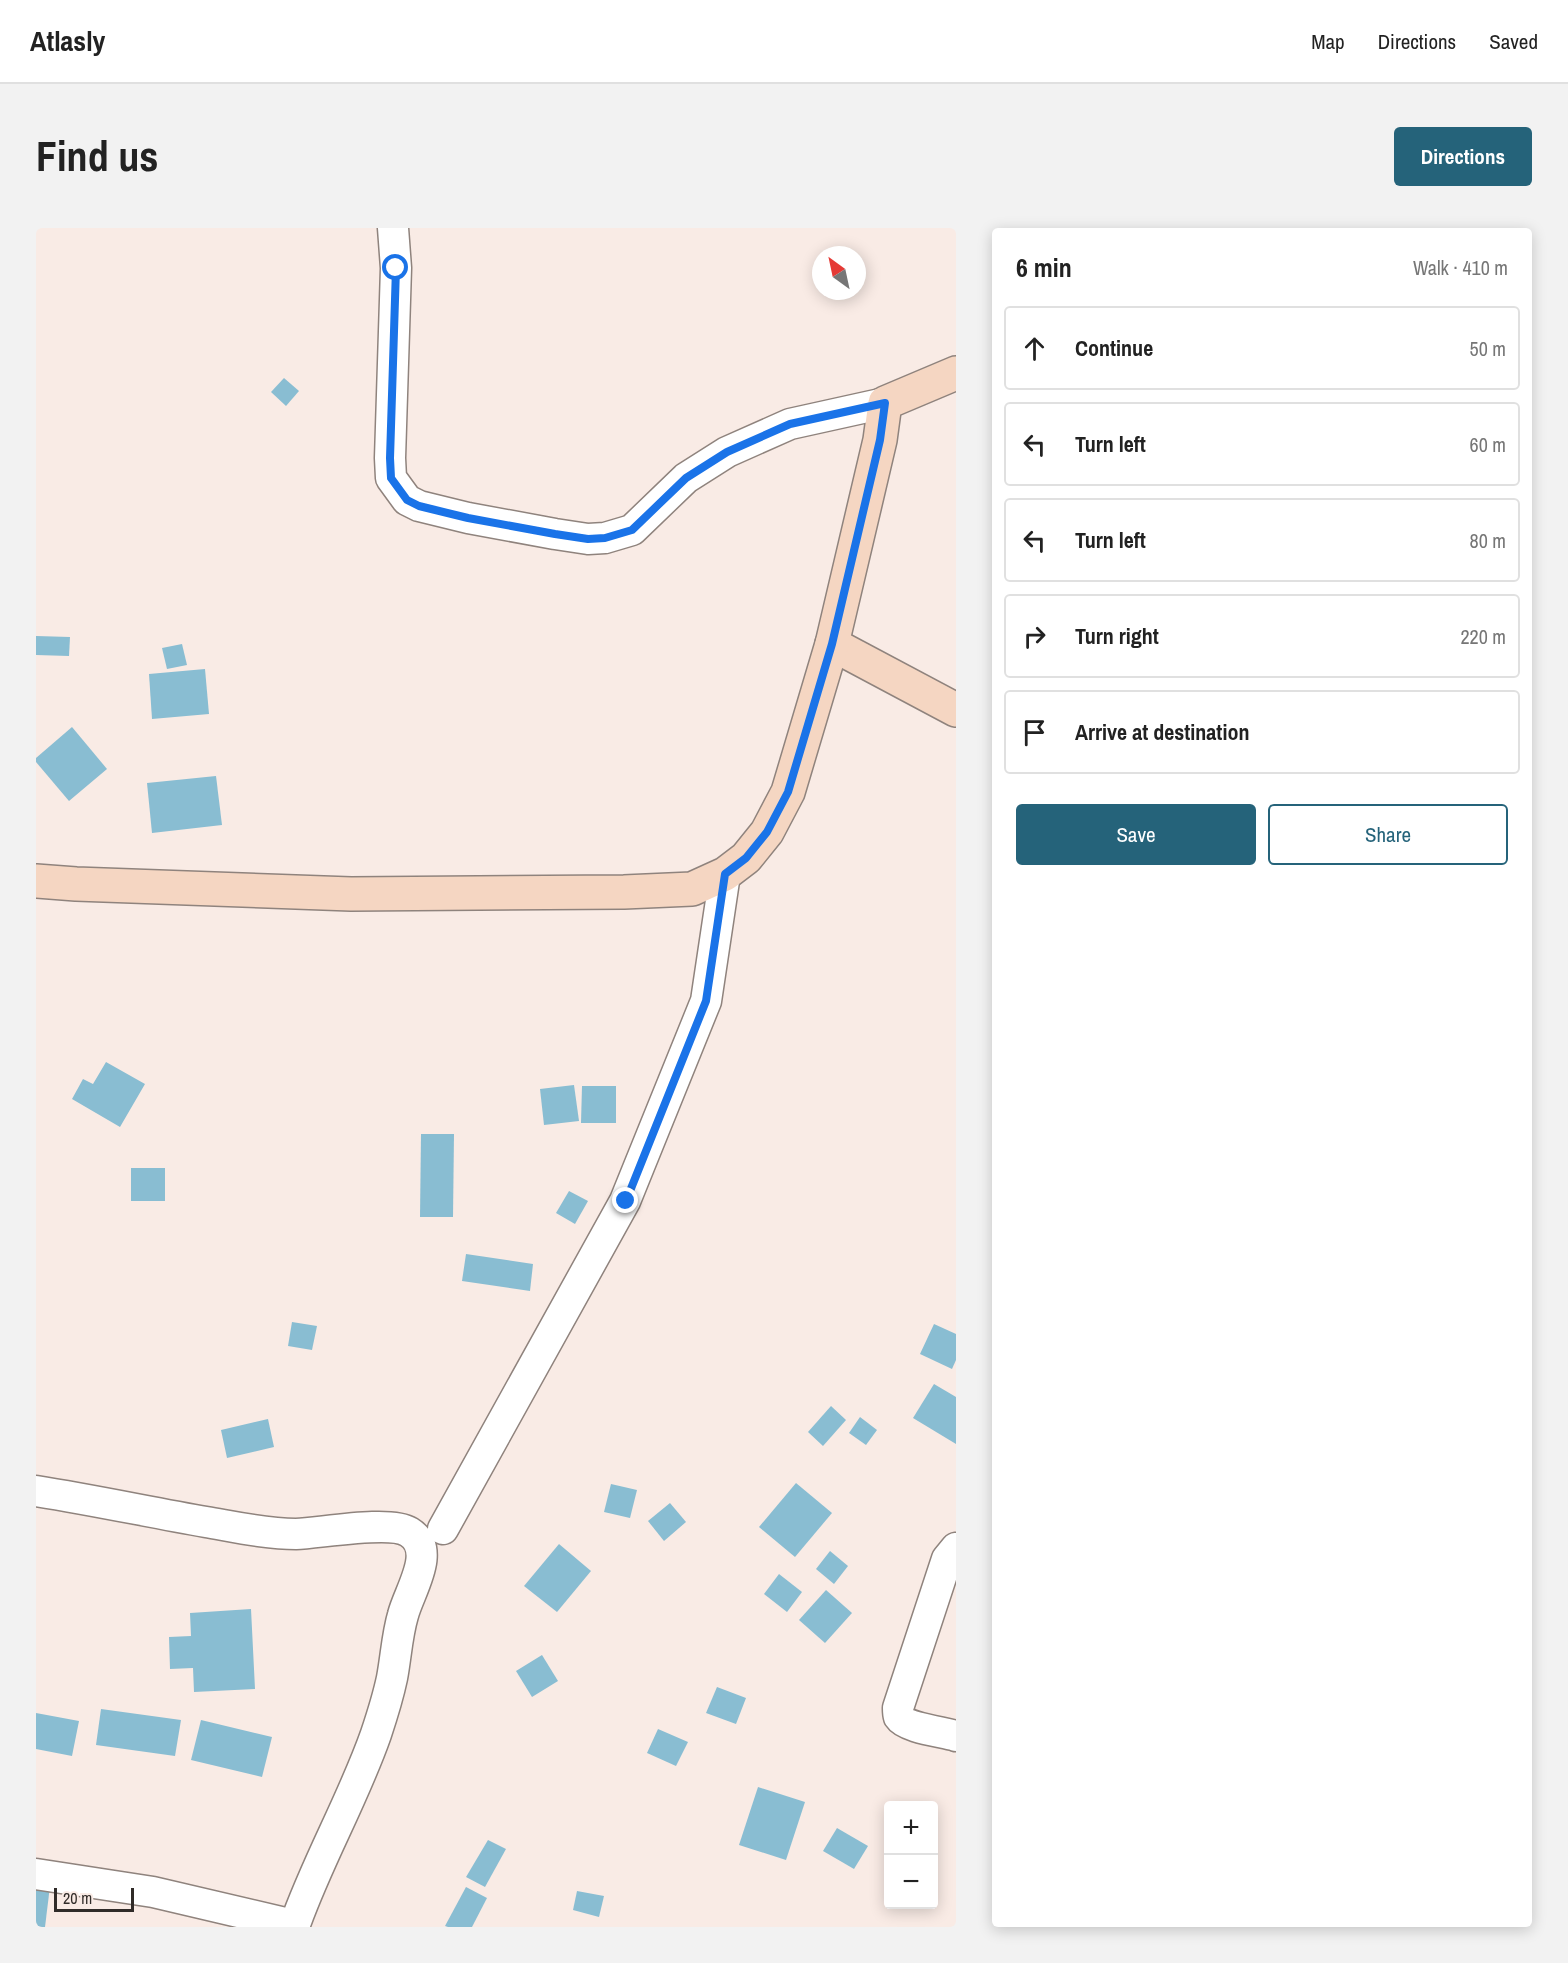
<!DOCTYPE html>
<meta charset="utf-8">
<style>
body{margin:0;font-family:"Archivo Narrow",sans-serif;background:#f2f2f2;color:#222}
.controls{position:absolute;right:18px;bottom:18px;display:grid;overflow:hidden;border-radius:6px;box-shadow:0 3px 15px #0003}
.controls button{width:54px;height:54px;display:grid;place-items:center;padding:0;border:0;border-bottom:2px solid #e0e0e0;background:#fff;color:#222;font:30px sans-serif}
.compass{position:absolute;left:776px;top:18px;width:54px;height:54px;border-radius:50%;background:#fff;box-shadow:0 3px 15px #0003;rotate:327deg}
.scale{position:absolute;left:18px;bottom:15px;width:80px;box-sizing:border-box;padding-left:6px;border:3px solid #302b28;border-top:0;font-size:16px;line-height:21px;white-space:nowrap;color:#302b28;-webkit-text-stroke:4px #f9ebe5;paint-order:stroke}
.stop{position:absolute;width:18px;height:18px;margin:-14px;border:4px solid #1a73e8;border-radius:50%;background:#fff}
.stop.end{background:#1a73e8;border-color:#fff;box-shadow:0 2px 6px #0008}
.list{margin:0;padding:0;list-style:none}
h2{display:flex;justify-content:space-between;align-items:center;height:78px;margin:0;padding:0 24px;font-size:26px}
h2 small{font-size:20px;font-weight:400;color:#767676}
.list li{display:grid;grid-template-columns:39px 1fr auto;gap:18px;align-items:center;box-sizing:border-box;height:84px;margin:0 12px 12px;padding:0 12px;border:2px solid #e0e0e0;border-radius:6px}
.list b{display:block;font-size:22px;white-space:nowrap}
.list em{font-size:20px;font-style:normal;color:#767676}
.actions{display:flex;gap:12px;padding:18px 24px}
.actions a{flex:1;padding:14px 0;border:2px solid #25637a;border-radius:6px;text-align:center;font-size:21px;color:#25637a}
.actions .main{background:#25637a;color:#fff}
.icon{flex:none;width:33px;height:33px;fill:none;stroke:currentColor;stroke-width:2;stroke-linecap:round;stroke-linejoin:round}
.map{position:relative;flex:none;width:920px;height:1699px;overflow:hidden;border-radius:6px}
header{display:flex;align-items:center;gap:36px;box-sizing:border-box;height:84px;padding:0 30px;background:#fff;border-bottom:2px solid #e0e0e0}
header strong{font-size:28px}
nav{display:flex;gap:33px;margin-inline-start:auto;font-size:21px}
.intro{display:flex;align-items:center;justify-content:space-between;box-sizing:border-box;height:144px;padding:0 36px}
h1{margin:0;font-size:42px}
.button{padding:15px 27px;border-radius:6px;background:#25637a;color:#fff;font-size:21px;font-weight:700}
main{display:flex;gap:36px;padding:0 36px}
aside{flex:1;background:#fff;border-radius:6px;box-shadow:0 3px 15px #0003}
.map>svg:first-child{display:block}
.building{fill:#89bdd2}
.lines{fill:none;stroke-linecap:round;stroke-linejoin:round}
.street-casing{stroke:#8f837d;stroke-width:33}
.secondary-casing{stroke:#8f837d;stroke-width:36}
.street{stroke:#fff;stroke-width:30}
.secondary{stroke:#f5d6c2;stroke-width:33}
.route{stroke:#1a73e8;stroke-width:8}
</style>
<header>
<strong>Atlasly</strong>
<nav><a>Map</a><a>Directions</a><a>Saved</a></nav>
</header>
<div class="intro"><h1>Find us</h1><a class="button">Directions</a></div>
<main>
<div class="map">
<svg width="920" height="1699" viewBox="0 0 920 1699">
<rect width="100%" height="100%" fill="#f9ebe5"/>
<g class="building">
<path d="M248 150 263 163 250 178 235 164Z"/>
<path d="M0 408 34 409 33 428 0 427Z"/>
<path d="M146 416 151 437 131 441 126 420Z"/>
<path d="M169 441 173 486 116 491 113 446Z"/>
<path d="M36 499 71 541 33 573 0 534V530Z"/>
<path d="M180 548 186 597 116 605 111 555Z"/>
<path d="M70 834 109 856 84 899 36 871 47 851 57 856Z"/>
<path d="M538 857 543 893 508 897 504 861Z"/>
<path d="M546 858H580V895H545Z"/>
<path d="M385 906H418L417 989H384Z"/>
<rect x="95" y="940" width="34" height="33"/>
<path d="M533 963 552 973 539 996 520 985Z"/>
<path d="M430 1026 497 1036 494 1063 426 1053Z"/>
<path d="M256 1094 281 1098 276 1122 252 1118Z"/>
<path d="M898 1096 920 1106V1132L916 1141 884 1126Z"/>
<path d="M898 1156 920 1169V1216L877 1190Z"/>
<path d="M795 1178 810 1192 787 1218 772 1204Z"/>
<path d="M824 1189 841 1202 830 1217 813 1205Z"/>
<path d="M232 1191 238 1219 191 1230 185 1202Z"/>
<path d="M760 1255 796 1285 759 1329 723 1299Z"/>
<path d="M575 1256 601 1262 594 1290 568 1284Z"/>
<path d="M634 1275 650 1294 628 1313 612 1293Z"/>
<path d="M523 1316 555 1343 521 1384 488 1358Z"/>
<path d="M794 1323 812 1338 798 1356 780 1341Z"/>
<path d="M743 1346 766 1364 751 1384 728 1366Z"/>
<path d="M790 1362 816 1385 789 1415 763 1392Z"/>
<path d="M215 1381 219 1461 158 1464 157 1440 134 1441 133 1409 155 1408 154 1385Z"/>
<path d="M506 1427 522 1453 496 1469 480 1443Z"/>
<path d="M681 1459 710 1470 700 1496 670 1485Z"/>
<path d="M65 1481 145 1492 139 1528 60 1517Z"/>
<path d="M0 1485 43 1493 36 1528 0 1521Z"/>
<path d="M165 1492 236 1509 226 1549 155 1532Z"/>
<path d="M622 1501 652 1514 640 1538 611 1525Z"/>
<path d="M722 1559 769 1574 750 1632 703 1617Z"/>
<path d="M801 1600 832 1618 818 1641 787 1623Z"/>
<path d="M452 1612 470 1621 449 1659 430 1649Z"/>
<path d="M0 1656 14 1658 9 1699H0Z"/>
<path d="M430 1659 451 1670 436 1699H412L409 1698Z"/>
<path d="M541 1663 568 1668 563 1689 537 1682Z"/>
</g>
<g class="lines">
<defs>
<g id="street">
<path d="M357 0 360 40 354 230 355 250 371 272 383 278 432 290 519 306 552 311 569 310 596 302 650 250 691 224 754 196 849 175"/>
<path d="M0 1263C57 1272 113 1284 170 1294 199 1299 230 1306 260 1306 285 1305 354 1292 373 1304 402 1322 373 1363 367 1387 361 1407 360 1429 356 1450 352 1469 346 1488 340 1506 317 1572 281 1633 258 1699"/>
<path d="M407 1301 589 973 670 773 689 646"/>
<path d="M920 1320 911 1331 862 1480C862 1483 862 1486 863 1489 870 1500 908 1504 920 1508"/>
<path d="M0 1646 117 1664 258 1697"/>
</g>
<g id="secondary">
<path d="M796 416 920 482"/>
<path d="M0 653 40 656 315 666 588 664 656 661 689 646 710 630 731 604 752 564 796 416 844 212 849 175 920 145"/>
</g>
</defs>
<use href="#street" class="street-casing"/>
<use href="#secondary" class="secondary-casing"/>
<use href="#street" class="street"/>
<use href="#secondary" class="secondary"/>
</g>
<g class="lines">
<path class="route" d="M360 40 354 230 355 250 371 272 383 278 432 290 519 306 552 311 569 310 596 302 650 250 691 224 754 196 849 175 844 212 796 416 752 564 731 604 710 630 689 646 670 773 590 973"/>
</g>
</svg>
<div class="controls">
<button>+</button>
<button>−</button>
</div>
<svg class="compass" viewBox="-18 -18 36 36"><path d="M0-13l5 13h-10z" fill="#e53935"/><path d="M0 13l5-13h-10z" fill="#767676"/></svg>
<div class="scale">20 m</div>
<div class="stop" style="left:360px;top:40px"></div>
<div class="stop end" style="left:590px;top:973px"></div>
</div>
<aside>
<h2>6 min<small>Walk · 410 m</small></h2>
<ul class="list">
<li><svg class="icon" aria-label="ahead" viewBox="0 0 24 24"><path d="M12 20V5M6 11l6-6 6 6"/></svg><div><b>Continue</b></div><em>50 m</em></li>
<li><svg class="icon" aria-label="left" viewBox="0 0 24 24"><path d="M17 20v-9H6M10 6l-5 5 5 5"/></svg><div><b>Turn left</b></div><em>60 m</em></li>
<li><svg class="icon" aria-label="left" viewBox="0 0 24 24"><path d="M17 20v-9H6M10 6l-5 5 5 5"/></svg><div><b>Turn left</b></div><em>80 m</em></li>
<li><svg class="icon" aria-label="right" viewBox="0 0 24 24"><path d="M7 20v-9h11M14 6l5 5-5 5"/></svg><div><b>Turn right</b></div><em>220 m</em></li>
<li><svg class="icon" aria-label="arrive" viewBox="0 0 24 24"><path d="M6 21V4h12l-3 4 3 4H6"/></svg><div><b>Arrive at destination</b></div></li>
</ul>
<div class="actions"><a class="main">Save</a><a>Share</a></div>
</aside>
</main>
